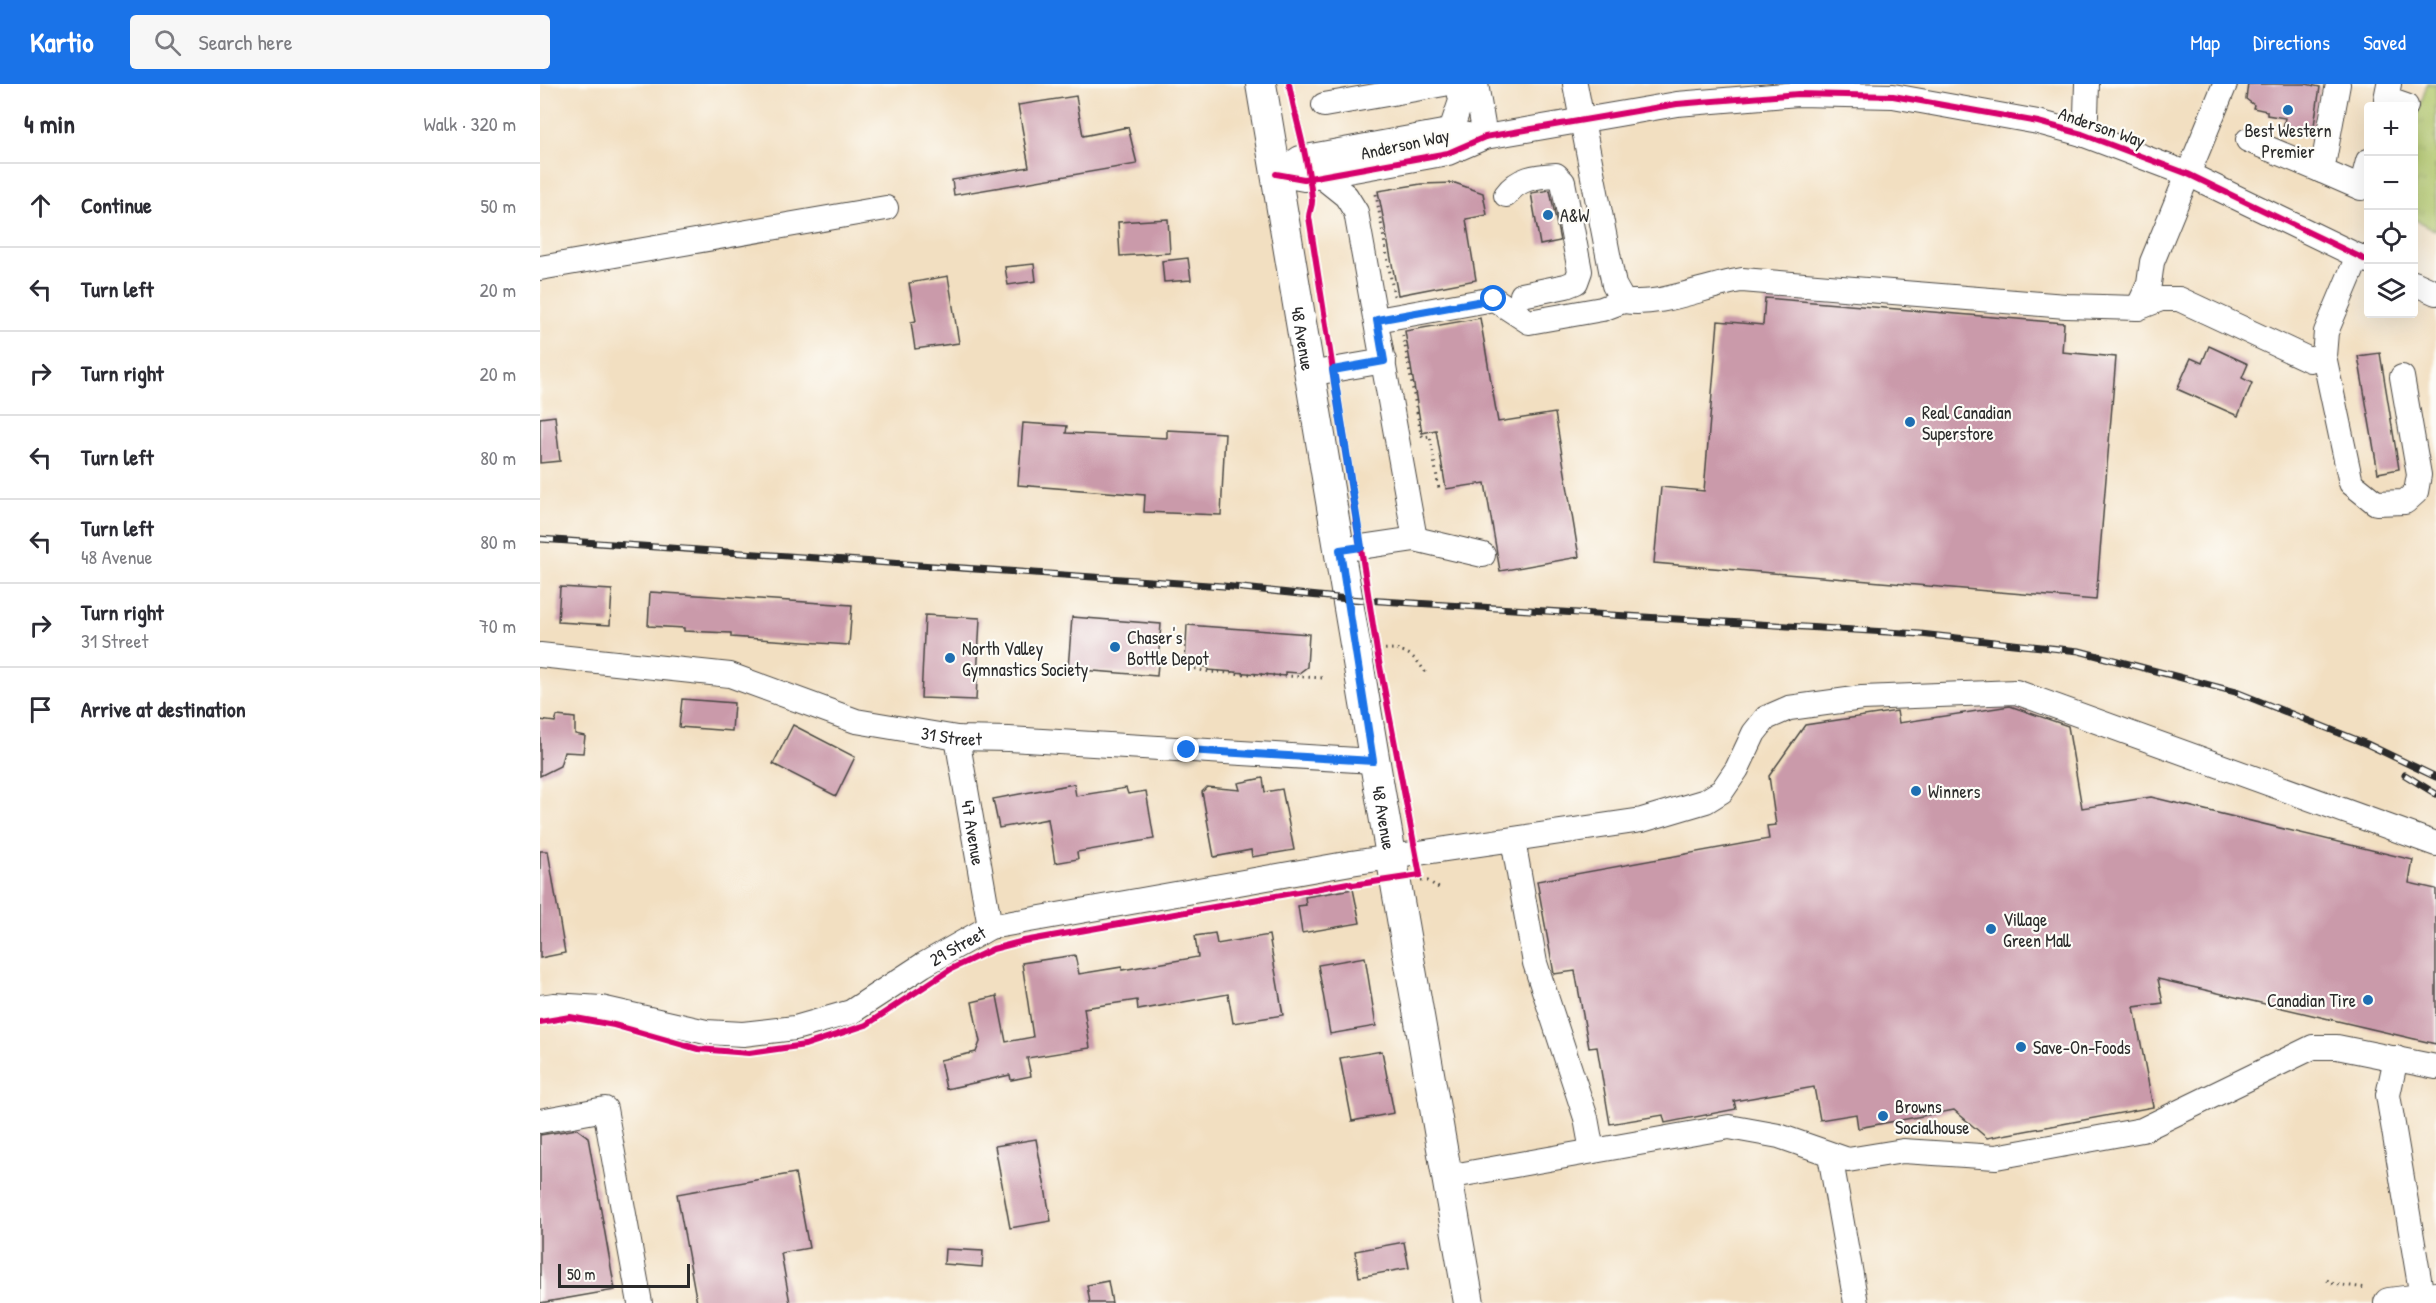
<!DOCTYPE html>
<meta charset="utf-8">
<style>
body{margin:0;font-family:"Patrick Hand",sans-serif;background:#f7f7f7;color:#2b2b33}
.controls{position:absolute;right:18px;top:18px;display:grid;overflow:hidden;border-radius:6px;box-shadow:0 6px 24px #0002}
.controls button{width:54px;height:54px;display:grid;place-items:center;padding:0;border:0;border-bottom:2px solid #e1e1e2;background:#fff;color:#2b2b33;font:30px sans-serif}
.scale{position:absolute;left:18px;bottom:15px;width:132px;box-sizing:border-box;padding-left:6px;border:3px solid #2b2b2b;border-top:0;font-size:16px;line-height:21px;white-space:nowrap;color:#2b2b2b;-webkit-text-stroke:4px #fdfcf7;paint-order:stroke}
.stop{position:absolute;width:18px;height:18px;margin:-14px;border:4px solid #1a73e8;border-radius:50%;background:#fff}
.stop.end{background:#1a73e8;border-color:#fff;box-shadow:0 2px 6px #0008}
.list{margin:0;padding:0;list-style:none}
h2{display:flex;justify-content:space-between;align-items:center;height:78px;margin:0;padding:0 24px;font-size:26px}
h2 small{font-size:20px;font-weight:400;color:#7c7c81}
.list li{display:grid;grid-template-columns:39px 1fr auto;gap:18px;align-items:center;box-sizing:border-box;height:84px;padding:0 24px;border-top:2px solid #e1e1e2}
.list b{display:block;font-size:22px;white-space:nowrap}
.list p{margin:0;font-size:20px;white-space:nowrap;color:#7c7c81}
.list em{font-size:20px;font-style:normal;color:#7c7c81}
.icon{flex:none;width:33px;height:33px;fill:none;stroke:currentColor;stroke-width:2;stroke-linecap:round;stroke-linejoin:round}
.map{position:relative;flex:none;width:1896px;height:1219px;overflow:hidden}
header{display:flex;align-items:center;gap:36px;box-sizing:border-box;height:84px;padding:0 30px;background:#1a73e8;color:#fff}
header strong{font-size:28px}
nav{display:flex;gap:33px;margin-inline-start:auto;font-size:21px}
.search{width:420px;height:54px;background:#f7f7f7;display:flex;align-items:center;gap:15px;box-sizing:border-box;padding:0 21px;border-radius:6px;color:#7c7c81;font-size:22px}
main{display:flex}
aside{flex:1;background:#fff}
.map>svg:first-child{display:block}
.grass{fill:url(#grass-tufts);stroke:#6e794b;stroke-width:1.5}
.building{fill:#ca9aaa}
.lines{fill:none;stroke-linecap:round;stroke-linejoin:round}
.minor-casing{stroke:#494642;stroke-width:26}
.major-casing{stroke:#494642;stroke-width:32}
.path{stroke:#494642;stroke-width:3;stroke-dasharray:1.5 4.5;stroke-linecap:butt}
.minor{stroke:#fff;stroke-width:24}
.major{stroke:#fff;stroke-width:30}
.rail-casing{stroke:#2b2b2b;stroke-width:7}
.rail{stroke:#fdfcf7;stroke-width:4.5;stroke-dasharray:14;stroke-linecap:butt}
.cycleway-casing{stroke:#fdfcf7;stroke-width:10}
.cycleway{stroke:#d6006c;stroke-width:6}
.route{stroke:#1a73e8;stroke-width:8}
.poi-dot{fill:#1f6fb2;stroke:#fdfcf7;stroke-width:2}
.labels{text-anchor:middle;dominant-baseline:central;stroke-width:4.5;stroke-linejoin:round;paint-order:stroke}
.street-label{font-size:18px;fill:#2b2b2b;stroke:#fdfcf7}
.poi-label{font-size:18px;fill:#2b2b2b;stroke:#fdfcf7;text-anchor:start}
</style>
<header>
<strong>Kartio</strong>
<div class="search"><svg class="icon" aria-label="search" viewBox="0 0 24 24"><circle cx="10" cy="10" r="6"/><path d="M15 15l6 6"/></svg>Search here</div>
<nav><a>Map</a><a>Directions</a><a>Saved</a></nav>
</header>
<main>
<aside>
<h2>4 min<small>Walk · 320 m</small></h2>
<ul class="list">
<li><svg class="icon" aria-label="ahead" viewBox="0 0 24 24"><path d="M12 20V5M6 11l6-6 6 6"/></svg><div><b>Continue</b></div><em>50 m</em></li>
<li><svg class="icon" aria-label="left" viewBox="0 0 24 24"><path d="M17 20v-9H6M10 6l-5 5 5 5"/></svg><div><b>Turn left</b></div><em>20 m</em></li>
<li><svg class="icon" aria-label="right" viewBox="0 0 24 24"><path d="M7 20v-9h11M14 6l5 5-5 5"/></svg><div><b>Turn right</b></div><em>20 m</em></li>
<li><svg class="icon" aria-label="left" viewBox="0 0 24 24"><path d="M17 20v-9H6M10 6l-5 5 5 5"/></svg><div><b>Turn left</b></div><em>80 m</em></li>
<li><svg class="icon" aria-label="left" viewBox="0 0 24 24"><path d="M17 20v-9H6M10 6l-5 5 5 5"/></svg><div><b>Turn left</b><p>48 Avenue</p></div><em>80 m</em></li>
<li><svg class="icon" aria-label="right" viewBox="0 0 24 24"><path d="M7 20v-9h11M14 6l5 5-5 5"/></svg><div><b>Turn right</b><p>31 Street</p></div><em>70 m</em></li>
<li><svg class="icon" aria-label="arrive" viewBox="0 0 24 24"><path d="M6 21V4h12l-3 4 3 4H6"/></svg><div><b>Arrive at destination</b></div></li>
</ul>
</aside>
<div class="map">
<svg width="1896" height="1219" viewBox="0 0 1896 1219">
<defs>
<pattern id="grass-tufts" width="24" height="20" patternUnits="userSpaceOnUse" patternTransform="scale(1.5)"><rect width="24" height="20" fill="#b1c76b"/><path d="M3 7l-1-3M5 7V3M7 7l1-3M15 17l-1-3M17 17v-4M19 17l1-3" fill="none" stroke="#98ab5d"/></pattern>
</defs>
<rect width="100%" height="100%" fill="#fdfcf7"/>
<filter id="ink" filterUnits="userSpaceOnUse"><feTurbulence type="fractalNoise" baseFrequency=".0167" numOctaves="2"/><feDisplacementMap in="SourceGraphic" scale="12" xChannelSelector="R" yChannelSelector="G"/><feConvolveMatrix kernelMatrix="1 2 1 2 8 2 1 2 1" color-interpolation-filters="sRGB"/></filter>
<filter id="wash" filterUnits="userSpaceOnUse"><feTurbulence type="fractalNoise" baseFrequency=".008" numOctaves="4" result="noise"/><feDisplacementMap in="SourceGraphic" scale="24" xChannelSelector="R" yChannelSelector="G"/><feGaussianBlur stdDeviation="1.35" result="paint"/><feColorMatrix in="noise" values="0 0 0 0 0 0 0 0 0 0 0 0 0 0 0 0 0 1.4 0 .05"/><feComposite in="paint" operator="in"/></filter>
<g filter="url(#wash)">
<rect width="100%" height="100%" fill="#f2dfc1"/>
<path class="grass" d="M1887 0H1896V147L1874 135V42Z"/>
<g id="blocks">
<g class="building">
<path d="M1708 0H1766L1780 3 1772 54 1743 45 1745 34 1727 31V27L1713 24 1714 21 1706 15Z"/>
<path d="M536 12 543 52 588 43 597 80 414 111 412 96 489 83 478 21Z"/>
<path d="M915 99 943 109 947 131 926 135 936 196 858 211 838 107 881 100Z"/>
<path d="M1010 106 1020 157 1000 161 991 109Z"/>
<path d="M628 135 630 169 580 172 578 138Z"/>
<path d="M648 174 651 196 624 198 622 177Z"/>
<path d="M494 180 496 197 468 201 465 183Z"/>
<path d="M408 192 419 259 375 265 371 238 376 237 369 199Z"/>
<path d="M1225 214 1524 239 1522 268 1576 273 1556 516 1114 479 1121 403 1164 407 1178 237 1223 241Z"/>
<path d="M940 234 958 338 1015 329 1039 473 960 487 945 399 906 405 896 346 882 349 865 247Z"/>
<path d="M1669 262 1708 280 1702 294 1712 299 1698 332 1637 305 1651 274 1662 279Z"/>
<path d="M1840 269 1859 385 1838 389 1818 272Z"/>
<path d="M15 332 20 377 0 379V334Z"/>
<path d="M483 339 527 342 526 349 627 354V346L685 349 681 431 604 428 605 411 478 401Z"/>
<path d="M20 503 72 506 70 541 18 538Z"/>
<path d="M110 508 312 521 309 561 191 553V549L144 547V544L108 542Z"/>
<path d="M385 531 440 534 436 616 381 614Z"/>
<path d="M532 533 621 540 617 592 528 585Z"/>
<path d="M647 541 769 550 767 583 759 589 745 588V592L668 586V583L645 581Z"/>
<path d="M142 615 194 619 192 647 139 643Z"/>
<path d="M1470 622 1528 642 1542 724 1611 713 1873 776 1869 799 1896 805V960L1618 895 1623 919 1594 923 1613 1023 1447 1054 1414 1026 1318 1044 1316 1030 1280 1036 1274 1003 1194 1017 1196 1025 1125 1039 1123 1031 1070 1040 1057 963 1049 964 1035 887 1014 890 997 797 1229 755 1227 742 1236 741 1229 692 1265 641 1357 627 1359 639Z"/>
<path d="M17 632 35 634V650L45 652 43 669 24 668 20 682 0 692V636L15 638Z"/>
<path d="M253 641 315 673 296 712 233 680Z"/>
<path d="M723 694 725 708 742 705 754 766 712 773 711 766 674 773 662 708 667 703 700 706 698 699Z"/>
<path d="M534 700 536 712 586 704 588 710 606 707 614 755 537 768 538 775 515 779 508 735 459 744 453 715Z"/>
<path d="M0 767H8L25 869 0 874Z"/>
<path d="M813 805 820 839 762 849 758 822 766 821 765 813Z"/>
<path d="M675 849 677 860 729 851 743 931 693 939 688 910 598 926 597 916 544 924 550 964 487 974 491 992 471 996 470 991 406 1005 400 976 436 968 440 958 432 918 457 912 466 958 493 953 482 879 535 871 539 890 582 883V886L658 873 655 852Z"/>
<path d="M825 873 836 942 790 950 778 881Z"/>
<path d="M842 967 854 1029 812 1037 800 974Z"/>
<path d="M37 1045 48 1053 75 1206 0 1219V1051Z"/>
<path d="M496 1055 511 1137 470 1144 455 1062Z"/>
<path d="M255 1089 269 1164 241 1169 250 1219H157L137 1110Z"/>
<path d="M864 1158 869 1184 819 1193 815 1167Z"/>
<path d="M405 1165 443 1167 442 1183 404 1180Z"/>
<path d="M568 1197 572 1219H550L547 1201Z"/>
</g>
</g>
</g>
<g filter="url(#ink)">
<use href="#blocks" fill-opacity="0" stroke="#494642" stroke-width="1.5"/>
<g class="lines">
<defs>
<g id="minor">
<path d="M936 0 945 53"/>
<path d="M1035 0 1074 201 1083 217C1122 223 1163 202 1202 196L1526 222 1598 224 1609 200 1612 178 1685 0"/>
<path d="M1849 0 1846 15 1866 22"/>
<path d="M784 21 904 0"/>
<path d="M910 49 921 17 918 0"/>
<path d="M1542 50 1546 31 1547 0"/>
<path d="M1708 56 1782 87 1798 0"/>
<path d="M1782 87 1821 104 1828 77"/>
<path d="M736 90 764 95 908 69 945 53 1137 20 1258 10 1353 12 1498 38 1542 50 1648 90 1828 177"/>
<path d="M736 90 760 74 903 48 943 53"/>
<path d="M781 92 806 112 816 128 875 455"/>
<path d="M966 111C978 94 996 92 1016 91L1023 98 1040 187 1036 198 1026 202 982 211"/>
<path d="M1818 172 1786 248 1784 272 1811 399 1836 419 1865 418 1876 408 1879 391 1862 293"/>
<path d="M0 184 346 124"/>
<path d="M1874 199 1896 209"/>
<path d="M1598 224 1621 215H1639L1770 276 1784 272"/>
<path d="M837 236 954 215 989 238 1062 225 1083 217"/>
<path d="M769 290 844 277"/>
<path d="M800 466 875 455 943 471"/>
<path id="s1" d="M0 571 190 591 316 637 417 654 469 655 833 677"/>
<path id="s2" d="M417 654 450 843"/>
<path d="M973 756 995 879 1046 1034 1052 1067"/>
<path id="s3" d="M0 923 14 921 61 924 166 948 203 950 255 944 311 928 383 881 450 843 811 779 1102 736 1166 717 1182 707 1197 685 1214 649 1226 634 1249 624 1322 614 1476 608 1896 760"/>
<path d="M1856 974 1848 1011 1883 1219"/>
<path d="M0 1037 65 1025 100 1219"/>
<path d="M1290 1071 1316 1219"/>
<path d="M907 1093 1189 1043 1239 1052 1308 1076 1363 1067 1456 1073 1602 1046 1773 963H1797L1896 983"/>
</g>
<g id="major">
<path id="s4" d="M721 0C788 407 857 813 929 1219"/>
<path d="M1849 1219 1896 1213"/>
</g>
</defs>
<use href="#minor" class="minor-casing"/>
<use href="#major" class="major-casing"/>
<g class="path">
<path d="M836 110 854 212"/>
<path d="M863 251 881 350 883 353 890 352 899 405"/>
<path d="M839 566C863 562 875 571 887 591"/>
<path d="M649 584 670 588 784 594"/>
<path d="M881 797H888L899 804"/>
<path d="M1787 1196 1794 1200 1827 1204"/>
</g>
<use href="#minor" class="minor"/>
<use href="#major" class="major"/>
<defs>
<g id="rail">
<path d="M0 455 683 502 808 515 1380 550 1539 567 1696 608 1827 660 1896 693"/>
<path d="M1865 691 1896 710"/>
</g>
</defs>
<use href="#rail" class="rail-casing"/>
<use href="#rail" class="rail"/>
<defs>
<g id="cycleway">
<path d="M736 90 764 95 908 69 945 53 1137 20 1258 10 1353 12 1498 38 1542 50 1648 90 1828 177"/>
<path d="M0 938 30 933 74 941 158 965 209 969 265 961 326 941 411 885 453 865 484 857 808 799 813 801 880 791 837 567 769 133C769 127 773 121 772 115 769 75 756 39 749 0"/>
</g>
</defs>
<use href="#cycleway" class="cycleway-casing"/>
<use href="#cycleway" class="cycleway"/>
</g>
</g>
<g class="lines" filter="url(#ink)">
<path class="route" d="M647 666 833 677 800 466 821 463 793 286 844 277 837 236 954 215"/>
</g>
<g class="poi-dot">
<circle cx="1748" cy="26" r="6"/>
<circle cx="1008" cy="131" r="6"/>
<circle cx="1370" cy="338" r="6"/>
<circle cx="575" cy="563" r="6"/>
<circle cx="410" cy="574" r="6"/>
<circle cx="1376" cy="707" r="6"/>
<circle cx="1451" cy="845" r="6"/>
<circle cx="1828" cy="916" r="6"/>
<circle cx="1481" cy="963" r="6"/>
<circle cx="1343" cy="1032" r="6"/>
</g>
<g class="labels">
<g class="street-label">
<text transform="translate(1562 43) rotate(19)">Anderson Way</text>
<text transform="translate(865 60) rotate(-12)">Anderson Way</text>
<text stroke="none"><textPath href="#s4" startOffset="258">48 Avenue</textPath></text>
<text stroke="none"><textPath href="#s1" startOffset="422">31 Street</textPath></text>
<text stroke="none"><textPath href="#s4" startOffset="744">48 Avenue</textPath></text>
<text stroke="none"><textPath href="#s2" startOffset="96">47 Avenue</textPath></text>
<text stroke="none"><textPath href="#s3" startOffset="442">29 Street</textPath></text>
</g>
<g class="poi-label">
<text x="1748" y="46" text-anchor="middle">Best Western<tspan x="1748" dy="21">Premier</tspan></text>
<text x="1020" y="131">A&amp;W</text>
<text x="1382" y="328">Real Canadian<tspan x="1382" dy="21">Superstore</tspan></text>
<text x="587" y="553">Chaser's<tspan x="587" dy="21">Bottle Depot</tspan></text>
<text x="422" y="564">North Valley<tspan x="422" dy="21">Gymnastics Society</tspan></text>
<text x="1388" y="707">Winners</text>
<text x="1463" y="835">Village<tspan x="1463" dy="21">Green Mall</tspan></text>
<text x="1816" y="916" text-anchor="end">Canadian Tire</text>
<text x="1493" y="963">Save-On-Foods</text>
<text x="1355" y="1022">Browns<tspan x="1355" dy="21">Socialhouse</tspan></text>
</g>
</g>
</svg>
<div class="controls">
<button>+</button>
<button>−</button>
<button><svg class="icon" aria-label="locate" viewBox="0 0 24 24"><circle cx="12" cy="12" r="6"/><path d="M12 2v4M12 18v4M2 12h4M18 12h4"/></svg></button>
<button><svg class="icon" aria-label="layers" viewBox="0 0 24 24"><path d="M12 4l9 5-9 5-9-5zM3 14l9 5 9-5"/></svg></button>
</div>
<div class="scale">50 m</div>
<div class="stop" style="left:954px;top:215px"></div>
<div class="stop end" style="left:647px;top:666px"></div>
</div>
</main>
